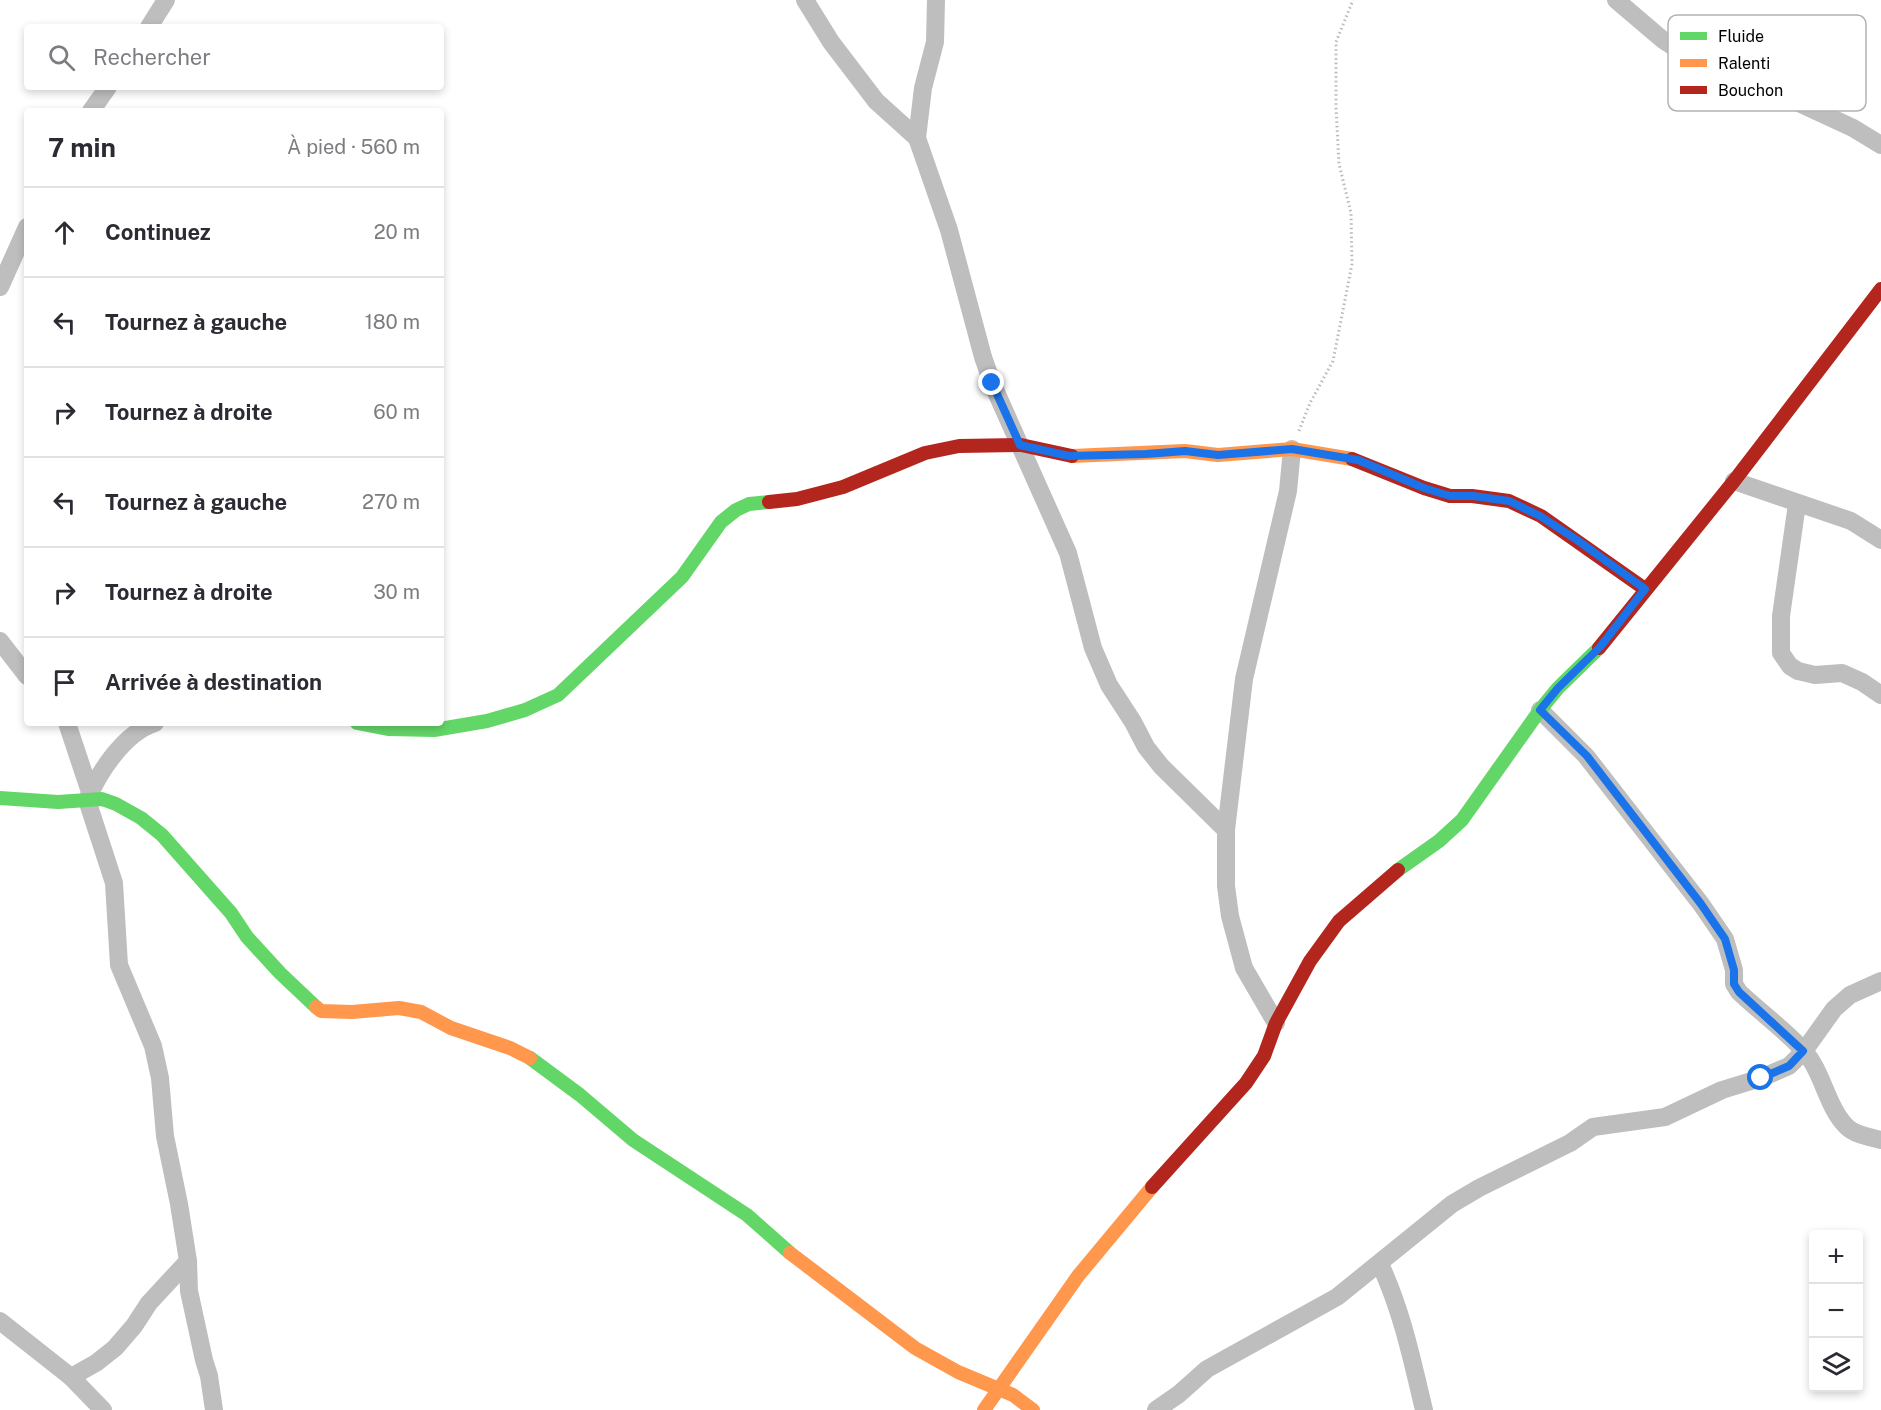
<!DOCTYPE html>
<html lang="fr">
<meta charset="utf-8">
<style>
body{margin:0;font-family:"Public Sans",sans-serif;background:#f2f2f3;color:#2b2b33}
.controls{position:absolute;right:18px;bottom:18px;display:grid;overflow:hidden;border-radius:6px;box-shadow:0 3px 9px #0003}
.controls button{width:54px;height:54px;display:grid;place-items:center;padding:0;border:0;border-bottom:2px solid #e1e1e2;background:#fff;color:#2b2b33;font:30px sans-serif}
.stop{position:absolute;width:18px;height:18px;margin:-14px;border:4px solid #1a73e8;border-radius:50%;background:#fff}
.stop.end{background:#1a73e8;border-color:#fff;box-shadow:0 2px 6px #0008}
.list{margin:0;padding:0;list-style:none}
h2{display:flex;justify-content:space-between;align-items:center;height:78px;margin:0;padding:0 24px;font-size:26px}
h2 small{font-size:20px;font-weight:400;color:#7c7c81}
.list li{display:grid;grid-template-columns:39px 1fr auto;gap:18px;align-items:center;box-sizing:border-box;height:90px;padding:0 24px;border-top:2px solid #e1e1e2}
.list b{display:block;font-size:22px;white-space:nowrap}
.list em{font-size:20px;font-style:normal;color:#7c7c81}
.icon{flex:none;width:33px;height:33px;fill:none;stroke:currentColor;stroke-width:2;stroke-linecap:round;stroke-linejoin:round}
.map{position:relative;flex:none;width:1881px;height:1410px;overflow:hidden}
.search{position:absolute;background:#fff;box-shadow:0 3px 9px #0003;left:24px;top:24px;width:420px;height:66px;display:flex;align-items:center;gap:15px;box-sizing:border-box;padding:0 21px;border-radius:6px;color:#7c7c81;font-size:22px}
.panel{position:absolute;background:#fff;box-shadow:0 3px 9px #0003;left:24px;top:108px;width:420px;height:618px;border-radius:6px}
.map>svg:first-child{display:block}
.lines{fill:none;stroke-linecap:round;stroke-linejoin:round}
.path{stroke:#b9b9b9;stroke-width:3;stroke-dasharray:1.5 3;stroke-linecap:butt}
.street{stroke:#bebebe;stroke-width:18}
.fast{stroke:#63d668;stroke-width:14}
.slow{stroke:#ff974d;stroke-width:14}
.jam{stroke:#b3261e;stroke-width:14}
.route{stroke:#1a73e8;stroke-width:8}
.key{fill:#fff;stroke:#b2b2b2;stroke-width:1.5}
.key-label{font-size:16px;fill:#000}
</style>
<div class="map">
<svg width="1881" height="1410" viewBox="0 0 1881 1410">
<rect width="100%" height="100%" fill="#fff"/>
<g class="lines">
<path class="path" d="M1299 431 1310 403 1333 361 1352 264 1351 213 1339 164 1336 107V42L1353 0"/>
<g class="street">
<path d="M805 0 831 42 876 101 917 138"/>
<path d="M936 0 935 42 923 88 917 138 949 230 983 357 992 383 1068 553 1093 648 1109 685 1133 722 1146 747 1161 766 1226 830"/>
<path d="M1616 0 1663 40 1700 64 1799 103 1853 128 1881 145"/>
<path d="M149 27 166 0"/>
<path d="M91 111 108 87"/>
<path d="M0 287 27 227"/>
<path d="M1734 481 1851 521 1881 540"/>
<path d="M1797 504 1781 616V653L1790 666 1798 671 1815 675 1842 673 1862 682 1881 695"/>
<path d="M0 641 27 676"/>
<path d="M1540 710 1586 756 1701 904 1725 939 1734 970V984L1739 992C1760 1012 1785 1030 1804 1051 1823 1072 1827 1108 1847 1127 1855 1135 1870 1137 1881 1140"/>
<path d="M67 723 90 792"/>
<path d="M155 723C124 733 99 772 87 800L114 883 119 965 153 1046 160 1078 165 1136 179 1204 188 1261 189 1291 204 1360 209 1376 214 1410"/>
<path d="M1276 1023 1244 968 1230 916 1226 886V830L1244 679 1288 491 1292 449"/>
<path d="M1380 1264C1402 1311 1412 1360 1424 1410"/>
<path d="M0 1321 71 1377 103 1410"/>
<path d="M71 1377 96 1363 115 1348 134 1326 149 1303 188 1261"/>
<path d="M1156 1410 1179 1394 1207 1369 1337 1297 1452 1204 1479 1188 1570 1143 1593 1127 1665 1117 1722 1090 1761 1078 1789 1066 1804 1051 1834 1009 1850 995 1881 981"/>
</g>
<g class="fast">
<path d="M357 723 388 729 434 730 487 721 525 710 558 695 682 577 721 522 736 510 749 504 769 502"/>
<path d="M0 798 58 802 102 799 116 804 141 818 162 835 231 913 247 937 280 973 316 1007"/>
<path d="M1398 870 1439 841 1462 820 1540 710 1558 688 1599 648"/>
<path d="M530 1058 580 1095 633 1140 747 1215 790 1253"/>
</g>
<g class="slow">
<path d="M1072 456 1185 451 1218 455 1292 449 1352 459"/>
<path d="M316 1007 321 1011 352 1012 399 1008 421 1012 451 1028 510 1048 530 1058"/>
<path d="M790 1253 915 1348 958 1372 1013 1395 1033 1410"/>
<path d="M984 1410 1078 1276 1152 1187"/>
</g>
<g class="jam">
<path d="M1352 459 1424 488 1450 496H1472L1509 501 1541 516 1645 589"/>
<path d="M769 502 797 499 843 487 925 453 959 446 1021 445 1072 456"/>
<path d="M1599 648 1734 481 1881 289"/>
<path d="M1152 1187 1246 1083 1264 1056 1276 1023 1310 961 1339 921 1398 870"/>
</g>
</g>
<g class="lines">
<path class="route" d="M992 383 1020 445 1069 456 1146 454 1185 451 1218 455 1292 449 1358 460 1424 488 1450 496H1473L1509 501 1540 516 1577 540 1645 589 1600 647 1558 688 1540 710 1587 756 1701 904 1725 939 1734 970V984L1739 992 1803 1051 1789 1066 1761 1078"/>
</g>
<rect x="1668" y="15" width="198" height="96" rx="9" class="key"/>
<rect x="1680" y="32" width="27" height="8" fill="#63d668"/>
<rect x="1680" y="59" width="27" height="8" fill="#ff974d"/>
<rect x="1680" y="86" width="27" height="8" fill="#b3261e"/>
<g class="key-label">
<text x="1718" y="42">Fluide</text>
<text x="1718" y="69">Ralenti</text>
<text x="1718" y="96">Bouchon</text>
</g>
</svg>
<div class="controls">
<button>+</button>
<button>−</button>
<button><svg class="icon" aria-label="layers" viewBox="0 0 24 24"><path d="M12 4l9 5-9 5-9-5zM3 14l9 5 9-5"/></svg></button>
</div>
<div class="stop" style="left:1761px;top:1078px"></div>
<div class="stop end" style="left:992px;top:383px"></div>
<div class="search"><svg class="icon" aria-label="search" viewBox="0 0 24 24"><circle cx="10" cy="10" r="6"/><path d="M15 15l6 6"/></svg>Rechercher</div>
<section class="panel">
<h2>7 min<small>À pied · 560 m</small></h2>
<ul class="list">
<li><svg class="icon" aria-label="ahead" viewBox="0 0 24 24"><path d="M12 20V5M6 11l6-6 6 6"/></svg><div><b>Continuez</b></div><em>20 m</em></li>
<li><svg class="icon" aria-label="left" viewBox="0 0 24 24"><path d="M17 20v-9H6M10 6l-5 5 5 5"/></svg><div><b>Tournez à gauche</b></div><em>180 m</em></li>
<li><svg class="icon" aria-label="right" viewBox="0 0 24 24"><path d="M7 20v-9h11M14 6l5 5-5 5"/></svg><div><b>Tournez à droite</b></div><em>60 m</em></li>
<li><svg class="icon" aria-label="left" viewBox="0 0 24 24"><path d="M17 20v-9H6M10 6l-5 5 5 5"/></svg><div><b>Tournez à gauche</b></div><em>270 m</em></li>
<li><svg class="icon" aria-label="right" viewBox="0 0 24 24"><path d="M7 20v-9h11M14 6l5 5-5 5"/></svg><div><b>Tournez à droite</b></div><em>30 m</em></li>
<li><svg class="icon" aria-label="arrive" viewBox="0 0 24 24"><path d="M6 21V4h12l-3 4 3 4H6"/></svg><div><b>Arrivée à destination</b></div></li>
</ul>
</section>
</div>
